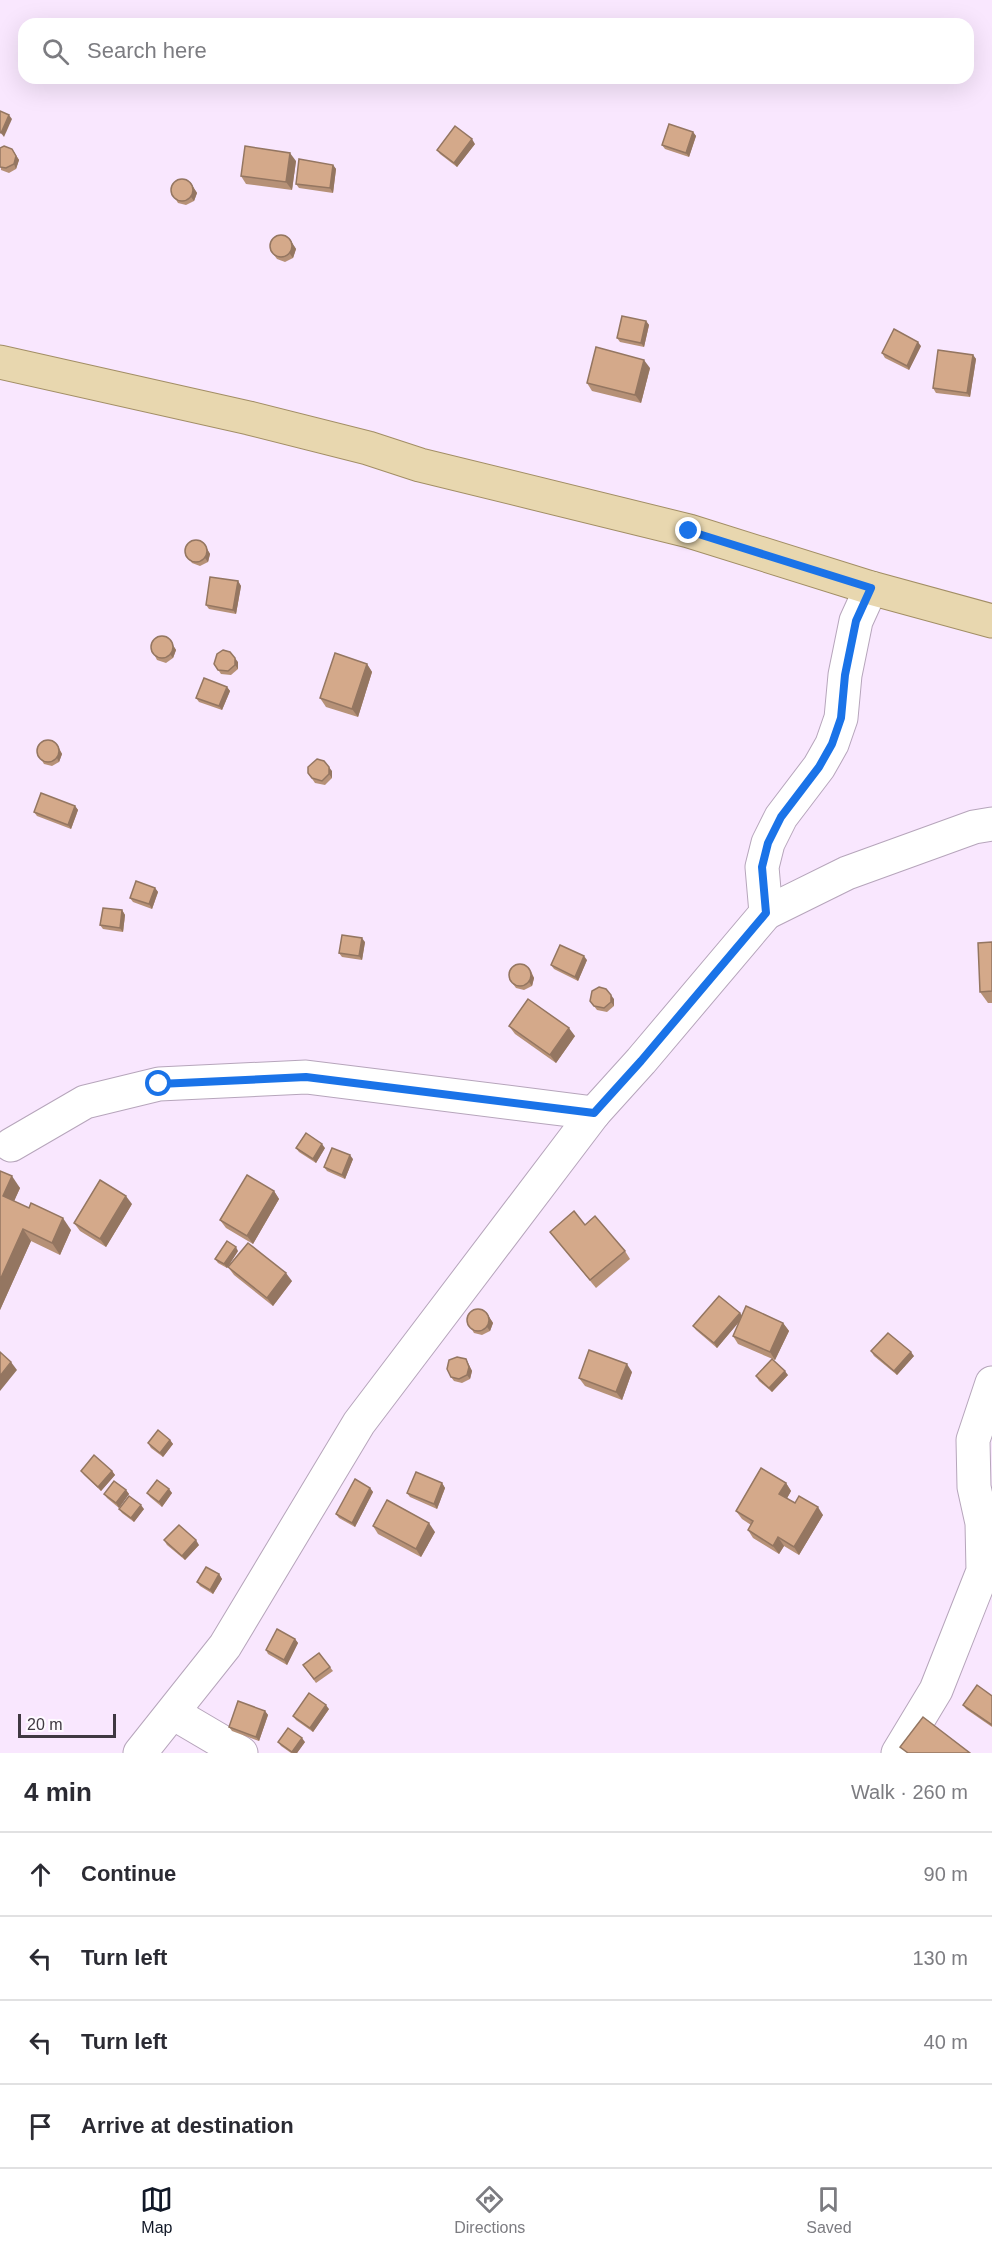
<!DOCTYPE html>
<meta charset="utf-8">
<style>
body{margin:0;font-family:Helvetica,sans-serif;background:#f7f7f7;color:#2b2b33}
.scale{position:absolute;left:18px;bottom:15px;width:98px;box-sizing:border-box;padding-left:6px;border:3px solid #3f3841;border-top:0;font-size:16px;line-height:21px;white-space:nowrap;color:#3f3841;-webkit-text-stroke:4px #fefaff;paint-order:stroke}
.stop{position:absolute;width:18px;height:18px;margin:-14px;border:4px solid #1a73e8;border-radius:50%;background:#fff}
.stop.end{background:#1a73e8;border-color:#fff;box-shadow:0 2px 6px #0008}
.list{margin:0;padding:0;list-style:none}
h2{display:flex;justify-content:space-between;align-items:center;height:78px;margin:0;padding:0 24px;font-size:26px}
h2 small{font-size:20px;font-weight:400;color:#7c7c81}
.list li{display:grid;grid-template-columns:39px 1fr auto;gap:18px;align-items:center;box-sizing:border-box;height:84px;padding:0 24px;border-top:2px solid #e1e1e2}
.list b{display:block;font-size:22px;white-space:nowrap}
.list em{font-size:20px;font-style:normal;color:#7c7c81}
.icon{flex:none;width:33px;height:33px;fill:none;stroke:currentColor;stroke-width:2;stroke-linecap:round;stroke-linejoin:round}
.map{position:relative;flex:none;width:992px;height:1753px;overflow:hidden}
.search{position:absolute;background:#fff;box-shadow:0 6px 24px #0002;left:18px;right:18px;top:18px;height:66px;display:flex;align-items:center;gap:15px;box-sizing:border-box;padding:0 21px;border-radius:18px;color:#7c7c81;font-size:22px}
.sheet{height:414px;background:#fff}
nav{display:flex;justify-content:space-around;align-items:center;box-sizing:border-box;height:84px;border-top:2px solid #e1e1e2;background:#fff;font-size:16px;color:#7c7c81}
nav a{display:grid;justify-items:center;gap:3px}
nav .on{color:#111827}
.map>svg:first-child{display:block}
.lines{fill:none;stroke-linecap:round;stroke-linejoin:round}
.minor-casing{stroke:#b6a5bb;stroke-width:35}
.major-casing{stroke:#a28e65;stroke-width:35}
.minor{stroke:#fff;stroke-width:33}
.major{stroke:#e8d7af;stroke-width:33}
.wall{fill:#b69177}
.shaded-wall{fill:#947661}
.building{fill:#d4a98a;stroke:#947661;stroke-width:1.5}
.route{stroke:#1a73e8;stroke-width:8}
</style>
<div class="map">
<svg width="992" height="1753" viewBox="0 0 992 1753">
<rect width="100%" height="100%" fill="#f9e7fe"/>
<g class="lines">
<defs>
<g id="minor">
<path d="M766 913 847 873 974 827 992 824"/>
<path d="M11 1145 85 1102 159 1084 306 1077 594 1113"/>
<path d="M173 1713 241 1753"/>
<path d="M140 1753 225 1646 359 1423 594 1113 641 1061 766 913 762 867 768 843 781 817 819 767 832 744 841 718 845 675 856 621 871 588"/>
<path d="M898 1753 936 1690 983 1571 982 1523 974 1487 973 1440 992 1383"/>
</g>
<path id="major" d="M0 362 249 418 368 448 420 465 689 531 871 588 992 621"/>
</defs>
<use href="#minor" class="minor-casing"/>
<use href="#major" class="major-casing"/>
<use href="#minor" class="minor"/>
<use href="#major" class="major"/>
</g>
<g class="wall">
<path d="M693 132 696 136 689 157 665 149 662 145Z"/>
<path d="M475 144 457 167 440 154 437 150Z"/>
<path d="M0 148 12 149 19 160 16 169 9 173 1 170Z"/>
<path d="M296 161 292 190 246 184 241 176Z"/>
<path d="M333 165 336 169 333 193 299 188 296 184Z"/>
<path d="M190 182 197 193 194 201 186 205 178 203 175 198Z"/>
<path d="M289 238 296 249 293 258 285 262 277 259 274 255Z"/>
<path d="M646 321 649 325 644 347 620 342 617 338Z"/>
<path d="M921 346 909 370 885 358 882 353Z"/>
<path d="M973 355 976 359 970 397 936 393 933 388Z"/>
<path d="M650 368 641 403 592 391 587 383Z"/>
<path d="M203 542 210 554 208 562 200 566 192 563 189 559Z"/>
<path d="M238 581 241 586 236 614 209 609 206 605Z"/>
<path d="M169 639 176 650 173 658 166 663 157 660 155 656Z"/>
<path d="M238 662V669L231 675 221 674 214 664Z"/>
<path d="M367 664 372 672 358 717 326 707 320 698Z"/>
<path d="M227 687 230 691 222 710 199 702 196 698Z"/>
<path d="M58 746 62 754 59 762 52 766 44 764 41 759Z"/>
<path d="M332 771V778L325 785 315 783 308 773Z"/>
<path d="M75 806 78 810 71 829 37 816 34 812Z"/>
<path d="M155 888 158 892 152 909 133 902 130 898Z"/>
<path d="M122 910 125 915 123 932 103 929 100 925Z"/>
<path d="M365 942 362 960 342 957 339 953Z"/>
<path d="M992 942V1003H988L980 992Z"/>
<path d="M587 960 578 981 554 969 551 965Z"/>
<path d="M531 971 534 978 532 986 524 990 516 988 513 984Z"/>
<path d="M614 999V1006L607 1012 597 1010 590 1001Z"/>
<path d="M509 1026 575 1036 556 1063 515 1034Z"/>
<path d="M296 1148H325L316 1163 299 1152Z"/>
<path d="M353 1159 345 1179 327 1171 324 1167Z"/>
<path d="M0 1171 20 1188 14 1201 71 1230 60 1255 31 1241 0 1310Z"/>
<path d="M274 1191 279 1199 253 1244 226 1228 220 1220Z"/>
<path d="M132 1204 106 1247 80 1231 74 1223Z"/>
<path d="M585 1225 625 1251 630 1259 596 1288 550 1232Z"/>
<path d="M238 1251 227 1268 218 1263 215 1259Z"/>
<path d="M228 1267 292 1281 273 1306 234 1275Z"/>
<path d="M486 1312 493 1323 490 1331 482 1335 474 1333 471 1328Z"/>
<path d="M742 1316 783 1323 789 1331 775 1360 738 1344 733 1336 739 1322 717 1348 696 1330 693 1326Z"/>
<path d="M871 1351 914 1356 897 1375 874 1356Z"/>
<path d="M466 1359 472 1371 470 1379 462 1383 454 1381 451 1377Z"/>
<path d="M632 1372 622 1400 585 1386 579 1378Z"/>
<path d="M788 1375 772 1392 759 1381 756 1376Z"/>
<path d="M170 1440 173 1444 163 1457 151 1448 148 1443Z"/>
<path d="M81 1471H112L115 1475 101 1491 84 1475Z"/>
<path d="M442 1483 445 1488 437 1509 410 1497 407 1493Z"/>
<path d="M786 1483 791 1491 787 1498 795 1503 823 1515 799 1555 784 1546 779 1554 753 1538 748 1530 751 1525 742 1519 736 1511Z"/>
<path d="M370 1488 373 1492 355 1527 339 1518 336 1514Z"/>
<path d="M169 1489 172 1493 162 1507 150 1497 147 1493Z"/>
<path d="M126 1490 129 1494 119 1508 107 1498 104 1494Z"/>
<path d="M119 1509H144L134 1522 122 1513Z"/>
<path d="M373 1526 435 1532 421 1557 378 1534Z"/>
<path d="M164 1540 199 1545 185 1560 167 1545Z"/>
<path d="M219 1574 222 1579 213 1594 200 1586 197 1582Z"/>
<path d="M295 1639 298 1643 287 1665 268 1654 266 1650Z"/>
<path d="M319 1653 333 1671 316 1683 303 1665Z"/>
<path d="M992 1696V1727L966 1709 963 1705Z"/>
<path d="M329 1709 313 1732 296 1720 293 1716Z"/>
<path d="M265 1711 268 1715 259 1741 232 1731 229 1727Z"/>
<path d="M278 1742H305L297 1753H291L281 1746Z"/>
</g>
<g class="shaded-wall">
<path d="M9 115 12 119 4 137 1 133Z"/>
<path d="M693 132 696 136 689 157 686 153Z"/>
<path d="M472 139 475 144 457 167 454 163Z"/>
<path d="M12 149 19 160 16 169 14 164Z"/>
<path d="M290 153 296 161 292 190 286 182Z"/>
<path d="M333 165 336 169 333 193 330 188Z"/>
<path d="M190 182 197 193 194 201 191 197Z"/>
<path d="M289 238 296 249 293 258 290 254Z"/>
<path d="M646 321 649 325 644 347 641 343Z"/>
<path d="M918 342 921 346 909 370 907 366Z"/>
<path d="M973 355 976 359 970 397 967 393Z"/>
<path d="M644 360 650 368 641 403 635 395Z"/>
<path d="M203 542 210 554 208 562 205 558Z"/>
<path d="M238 581 241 586 236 614 233 610Z"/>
<path d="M169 639 176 650 173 658 170 654Z"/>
<path d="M235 658 238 662V669L235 665Z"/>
<path d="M367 664 372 672 358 717 352 709Z"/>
<path d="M227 687 230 691 222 710 219 706Z"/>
<path d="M55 742 62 754 59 762 57 758Z"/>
<path d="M329 767 332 771V778L329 774Z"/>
<path d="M75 806 78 810 71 829 68 825Z"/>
<path d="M155 888 158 892 152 909 149 904Z"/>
<path d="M122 910 125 915 123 932 120 928Z"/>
<path d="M362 938 365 942 362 960 359 956Z"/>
<path d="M584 956 587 960 578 981 575 977Z"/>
<path d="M528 967 534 978 532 986 529 982Z"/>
<path d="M611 995 614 999V1006L611 1002Z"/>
<path d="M569 1028 575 1036 556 1063 550 1055Z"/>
<path d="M322 1144 325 1148 316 1163 313 1159Z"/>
<path d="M350 1155 353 1159 345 1179 342 1175Z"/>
<path d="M12 1176 20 1188 11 1208 3 1196Z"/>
<path d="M274 1191 279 1199 253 1244 247 1236Z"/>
<path d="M126 1196 132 1204 106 1247 100 1239Z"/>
<path d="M63 1218 71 1230 60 1255 52 1243Z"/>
<path d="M23 1229 31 1241 0 1310V1280Z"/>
<path d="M236 1247 238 1251 227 1268 224 1264Z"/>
<path d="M286 1273 292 1281 273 1306 267 1298Z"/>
<path d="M486 1312 493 1323 490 1331 487 1327Z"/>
<path d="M740 1313 743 1317 717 1348 714 1343Z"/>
<path d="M783 1323 789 1331 775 1360 770 1352Z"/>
<path d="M911 1352 914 1356 897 1375 894 1371Z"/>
<path d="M466 1359 472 1371 470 1379 467 1375Z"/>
<path d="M11 1362 17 1370 0 1391V1376Z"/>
<path d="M627 1364 632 1372 622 1400 616 1392Z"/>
<path d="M785 1371 788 1375 772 1392 769 1388Z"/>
<path d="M170 1440 173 1444 163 1457 160 1453Z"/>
<path d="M112 1471 115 1475 101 1491 98 1487Z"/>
<path d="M442 1483 445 1488 437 1509 434 1504Z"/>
<path d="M786 1483 791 1491 785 1502 779 1494Z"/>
<path d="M370 1488 373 1492 355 1527 352 1523Z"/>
<path d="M169 1489 172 1493 162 1507 159 1502Z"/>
<path d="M126 1490 129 1494 119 1508 116 1503Z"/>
<path d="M141 1505 144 1509 134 1522 131 1518Z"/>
<path d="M818 1507 823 1515 799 1555 794 1547Z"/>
<path d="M429 1523 435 1532 421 1557 416 1549Z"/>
<path d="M778 1537 784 1546 779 1554 773 1546Z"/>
<path d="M196 1540 199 1545 185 1560 182 1556Z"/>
<path d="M219 1574 222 1579 213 1594 210 1590Z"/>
<path d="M295 1639 298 1643 287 1665 284 1660Z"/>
<path d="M326 1705 329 1709 313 1732 310 1728Z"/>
<path d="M265 1711 268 1715 259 1741 256 1737Z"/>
<path d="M302 1738 305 1742 297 1753H293L292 1752Z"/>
</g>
<g class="building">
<path d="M0 111 9 115 1 133 0 132Z"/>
<path d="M669 124 693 132 686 153 662 145Z"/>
<path d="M455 126 472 139 454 163 437 150Z"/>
<path d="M4 146 12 149 16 156 14 164 6 168 0 167V148Z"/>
<path d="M245 146 290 153 286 182 241 176Z"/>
<path d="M299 159 333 165 330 188 296 184Z"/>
<circle cx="182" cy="190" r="11"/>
<circle cx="281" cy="246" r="11"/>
<path d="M622 316 646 321 641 343 617 338Z"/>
<path d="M894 329 918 342 907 366 882 353Z"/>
<path d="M596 347 644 360 635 395 587 383Z"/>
<path d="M938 350 973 355 967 393 933 388Z"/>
<circle cx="196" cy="551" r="11"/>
<path d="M210 577 238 581 233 610 206 605Z"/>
<circle cx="162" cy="647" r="11"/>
<path d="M223 650 230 652 235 658V665L228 671 218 670 214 664 217 654Z"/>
<path d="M335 653 367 664 352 709 320 698Z"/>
<path d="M204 678 227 687 219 706 196 698Z"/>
<circle cx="48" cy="751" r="11"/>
<path d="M317 759 324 761 329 767V774L322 781 312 778 308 773V767Z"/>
<path d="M41 793 75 806 68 825 34 812Z"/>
<path d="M136 881 155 888 149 904 130 898Z"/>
<path d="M103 908 122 910 120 928 100 925Z"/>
<path d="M342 935 362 938 359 956 339 953Z"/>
<path d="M992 942V991L980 992 978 943Z"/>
<path d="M560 945 584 956 575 977 551 965Z"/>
<circle cx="520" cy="975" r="11"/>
<path d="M599 987 606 989 611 995V1002L604 1008 594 1006 590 1001 592 991Z"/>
<path d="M528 999 569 1028 550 1055 509 1026Z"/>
<path d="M306 1133 322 1144 313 1159 296 1148Z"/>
<path d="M332 1148 350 1155 342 1175 324 1167Z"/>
<path d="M0 1171 12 1176 3 1196 29 1208 31 1203 63 1218 52 1243 23 1229 0 1280Z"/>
<path d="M247 1175 274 1191 247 1236 220 1220Z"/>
<path d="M100 1180 126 1196 100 1239 74 1223Z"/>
<path d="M574 1211 585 1225 595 1216 625 1251 590 1280 550 1232Z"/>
<path d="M227 1241 236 1247 224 1264 215 1259Z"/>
<path d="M248 1243 286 1273 267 1298 228 1267Z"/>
<path d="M719 1296 740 1313 714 1343 693 1326Z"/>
<path d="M746 1306 783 1323 770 1352 733 1336Z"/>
<circle cx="478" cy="1320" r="11"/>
<path d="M888 1333 911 1352 894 1371 871 1351Z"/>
<path d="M589 1350 627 1364 616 1392 579 1378Z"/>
<path d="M0 1352 11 1362 0 1376Z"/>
<path d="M457 1357 466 1359 469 1367 467 1375 459 1379 451 1377 447 1369 449 1360Z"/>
<path d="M772 1359 785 1371 769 1388 756 1376Z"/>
<path d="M158 1430 170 1440 160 1453 148 1443Z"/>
<path d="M94 1455 112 1471 98 1487 81 1471Z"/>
<path d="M761 1468 786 1483 779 1494 795 1503 799 1496 818 1507 794 1547 778 1537 773 1546 748 1530 753 1521 736 1511Z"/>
<path d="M416 1472 442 1483 434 1504 407 1493Z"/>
<path d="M355 1479 370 1488 352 1523 336 1514Z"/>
<path d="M157 1480 169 1489 159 1502 147 1493Z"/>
<path d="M114 1481 126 1490 116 1503 104 1494Z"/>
<path d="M129 1496 141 1505 131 1518 119 1509Z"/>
<path d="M387 1500 429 1523 416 1549 373 1526Z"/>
<path d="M179 1525 196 1540 182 1556 164 1540Z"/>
<path d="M206 1567 219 1574 210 1590 197 1582Z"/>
<path d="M277 1629 295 1639 284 1660 266 1650Z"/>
<path d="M319 1653 330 1667 314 1679 303 1665Z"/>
<path d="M977 1685 992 1696V1725L963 1705Z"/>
<path d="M309 1693 326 1705 310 1728 293 1716Z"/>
<path d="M238 1701 265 1711 256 1737 229 1727Z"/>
<path d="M923 1717 970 1753H908L900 1747Z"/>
<path d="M288 1728 302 1738 292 1752 278 1742Z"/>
</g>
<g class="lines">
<path class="route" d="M159 1084 306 1077 594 1113 641 1061 766 913 762 867 768 843 781 817 819 767 832 744 841 718 845 675 856 621 871 588 689 531"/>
</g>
</svg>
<div class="scale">20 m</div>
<div class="stop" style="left:159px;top:1084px"></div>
<div class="stop end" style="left:689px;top:531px"></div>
<div class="search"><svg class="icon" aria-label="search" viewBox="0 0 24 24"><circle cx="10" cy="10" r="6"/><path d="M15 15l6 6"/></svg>Search here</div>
</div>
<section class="sheet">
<h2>4 min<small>Walk · 260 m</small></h2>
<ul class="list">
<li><svg class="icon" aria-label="ahead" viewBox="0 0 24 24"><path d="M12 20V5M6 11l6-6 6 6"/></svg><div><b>Continue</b></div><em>90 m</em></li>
<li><svg class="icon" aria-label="left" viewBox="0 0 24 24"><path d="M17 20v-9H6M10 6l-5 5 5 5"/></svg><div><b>Turn left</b></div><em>130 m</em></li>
<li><svg class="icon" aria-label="left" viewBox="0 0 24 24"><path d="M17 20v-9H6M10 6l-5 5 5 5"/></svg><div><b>Turn left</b></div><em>40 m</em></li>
<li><svg class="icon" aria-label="arrive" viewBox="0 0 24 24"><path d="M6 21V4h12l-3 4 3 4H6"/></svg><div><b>Arrive at destination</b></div></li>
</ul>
</section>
<nav>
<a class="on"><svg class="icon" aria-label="map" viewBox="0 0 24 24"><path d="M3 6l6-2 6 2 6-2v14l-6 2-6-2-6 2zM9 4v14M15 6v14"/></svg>Map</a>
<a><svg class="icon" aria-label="directions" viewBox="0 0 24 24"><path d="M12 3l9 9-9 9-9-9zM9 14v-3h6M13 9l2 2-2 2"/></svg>Directions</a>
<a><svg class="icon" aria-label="saved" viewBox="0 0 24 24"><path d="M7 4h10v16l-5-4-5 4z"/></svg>Saved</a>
</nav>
